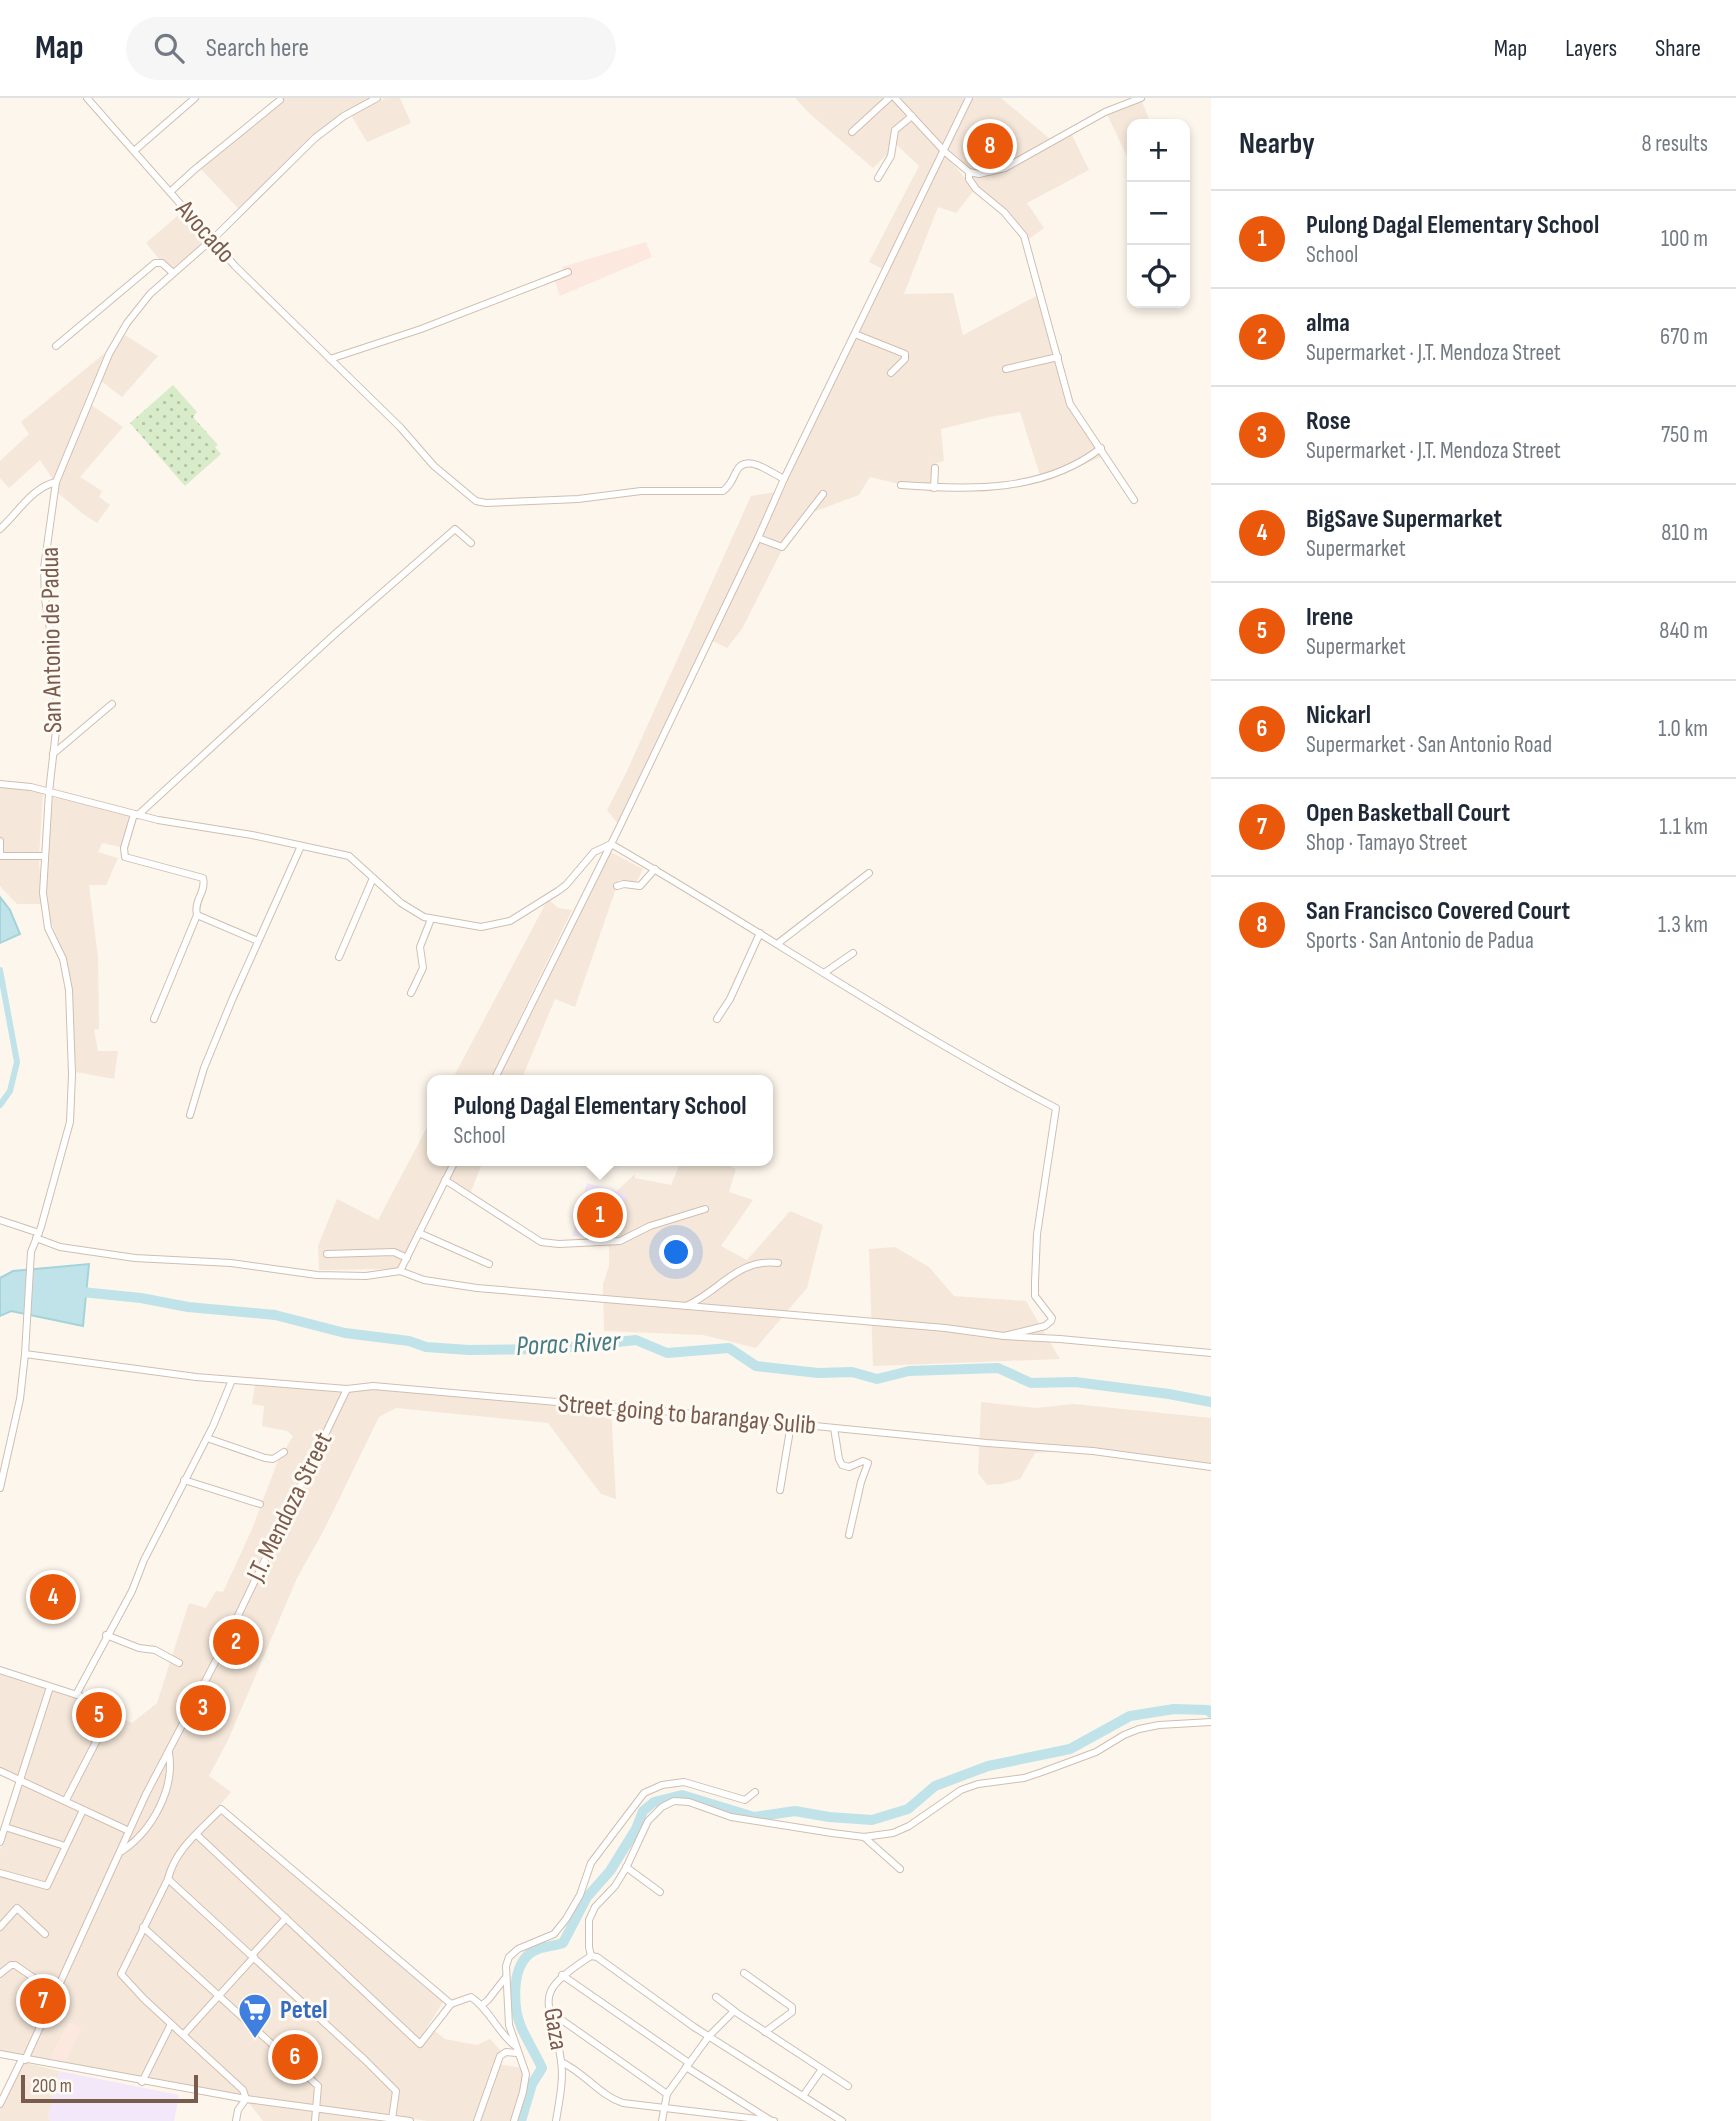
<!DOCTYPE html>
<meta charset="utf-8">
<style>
body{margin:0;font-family:"Sofia Sans Condensed",sans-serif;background:#f6f6f7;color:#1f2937}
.controls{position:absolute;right:21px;top:21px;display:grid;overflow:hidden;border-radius:14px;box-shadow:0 4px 10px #0003}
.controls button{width:63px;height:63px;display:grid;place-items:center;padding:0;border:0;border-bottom:2px solid #e0e1e3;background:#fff;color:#1f2937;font:35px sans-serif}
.scale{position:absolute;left:21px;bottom:18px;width:177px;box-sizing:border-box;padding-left:7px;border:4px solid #7a5c4d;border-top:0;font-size:19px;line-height:24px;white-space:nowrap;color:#7a5c4d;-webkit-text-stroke:5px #fffaf3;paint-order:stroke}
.you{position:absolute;left:677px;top:1155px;width:24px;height:24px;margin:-18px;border:5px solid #fff;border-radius:50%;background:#1a73e8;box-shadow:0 0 0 10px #1a73e833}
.badge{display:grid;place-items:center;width:46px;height:46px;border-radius:50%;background:#ea580c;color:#fff;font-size:23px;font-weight:700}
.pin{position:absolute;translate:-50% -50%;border:4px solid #fff;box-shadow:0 2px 7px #0006}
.popup{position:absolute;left:427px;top:977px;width:346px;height:91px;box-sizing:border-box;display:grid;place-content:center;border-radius:14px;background:#fff;filter:drop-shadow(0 2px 5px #0005);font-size:23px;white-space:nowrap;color:#747a83}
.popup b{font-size:26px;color:#1f2937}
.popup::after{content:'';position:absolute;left:50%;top:100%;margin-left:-14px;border:14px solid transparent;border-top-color:#fff}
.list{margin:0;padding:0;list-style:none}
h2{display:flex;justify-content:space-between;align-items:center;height:91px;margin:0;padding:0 28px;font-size:30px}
h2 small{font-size:23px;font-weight:400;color:#747a83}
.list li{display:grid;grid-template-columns:46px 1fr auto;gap:21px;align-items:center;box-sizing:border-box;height:98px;padding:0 28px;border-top:2px solid #e0e1e3}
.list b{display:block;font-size:26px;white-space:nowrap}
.list p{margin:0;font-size:23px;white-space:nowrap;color:#747a83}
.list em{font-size:23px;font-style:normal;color:#747a83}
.icon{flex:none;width:38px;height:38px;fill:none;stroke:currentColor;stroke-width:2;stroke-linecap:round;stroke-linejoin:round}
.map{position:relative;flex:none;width:1211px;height:2023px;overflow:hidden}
header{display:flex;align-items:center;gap:42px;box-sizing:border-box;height:98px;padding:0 35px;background:#fff;border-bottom:2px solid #e0e1e3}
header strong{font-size:33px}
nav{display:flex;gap:38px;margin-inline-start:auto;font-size:24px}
.search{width:490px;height:63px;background:#f6f6f7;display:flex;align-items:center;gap:18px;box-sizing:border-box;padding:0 24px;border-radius:38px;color:#747a83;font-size:26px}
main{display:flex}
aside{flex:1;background:#fff}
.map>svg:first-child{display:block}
.residential{fill:#f5e8da}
.commercial{fill:#fde8e0}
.education{fill:#f3e8fa}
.grass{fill:url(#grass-dots)}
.garden{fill:#d8ecc9}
.water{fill:#bfe3e8;stroke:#a5d3da;stroke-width:2}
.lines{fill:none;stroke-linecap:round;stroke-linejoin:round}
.canal{stroke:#bfe3e8;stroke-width:6}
.river{stroke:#bfe3e8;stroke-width:10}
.minor-casing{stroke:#d1beb0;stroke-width:8}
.minor{stroke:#fff;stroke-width:6}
.labels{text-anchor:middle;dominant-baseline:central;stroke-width:6;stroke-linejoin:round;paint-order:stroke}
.street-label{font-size:26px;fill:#7a5c4d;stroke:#fffaf3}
.shop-label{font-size:26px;font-weight:bold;fill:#366cbe;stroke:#fffaf3;text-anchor:start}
.water-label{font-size:28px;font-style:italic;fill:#437c86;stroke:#fffaf3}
</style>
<header>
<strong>Map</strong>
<div class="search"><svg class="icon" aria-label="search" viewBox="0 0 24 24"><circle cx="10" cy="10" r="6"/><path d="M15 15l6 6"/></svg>Search here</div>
<nav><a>Map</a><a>Layers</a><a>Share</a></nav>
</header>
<main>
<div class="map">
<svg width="1211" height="2023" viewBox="0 0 1211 2023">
<defs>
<pattern id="grass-dots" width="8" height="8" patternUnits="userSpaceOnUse" patternTransform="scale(1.75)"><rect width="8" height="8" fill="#d8ecc9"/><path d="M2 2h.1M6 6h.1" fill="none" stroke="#b4c2a5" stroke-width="1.8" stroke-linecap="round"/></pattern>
</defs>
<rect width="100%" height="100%" fill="#fdf6ec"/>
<g class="residential">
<path d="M280 0H370L342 15 313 37 238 110 195 65Z"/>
<path d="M386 0H400L411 25 367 44 351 17Z"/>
<path d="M795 0H892L943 55 885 172 869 164 919 68 897 47 873 70 810 16Z"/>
<path d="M898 0H968L945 48Z"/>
<path d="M971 0H1001L1050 41 1005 67 979 73 971 71 949 53 948 49Z"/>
<path d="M1141 1 1151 26H1132V64L1130 65 1106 14Z"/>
<path d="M1071 35 1089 72 1027 105 1044 130 1026 143 968 80 970 76 979 78 994 77Z"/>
<path d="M945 57 975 91 956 115 938 109 904 196 953 195 963 237 1038 197 1068 308 1104 358 1042 384 1020 314 990 319 941 331 944 363 934 366 932 394 870 379 859 397 805 417 783 450 742 531 727 550 709 541 618 726 607 712 626 675 751 398 775 394 729 500Z"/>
<path d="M182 114 208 141 169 173 146 145Z"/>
<path d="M125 237 158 258 122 299 101 283 112 257Z"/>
<path d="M105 255 54 383 40 362 9 390 0 380V363L29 336 21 324Z"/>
<path d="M90 306 123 329 80 379 102 393 99 399 110 407 97 425 83 416 57 394 63 372Z"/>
<path d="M0 688 43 694 39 760 42 806H17L0 788Z"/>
<path d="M53 699 129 717 121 749 102 745 98 754 118 760 106 787H89L98 859 99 931 94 932 98 953H118L114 981 76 974 70 892 63 856 46 811V762Z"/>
<path d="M605 751 643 771 635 787 619 782 575 909 555 901 522 980 520 982H492Z"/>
<path d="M548 801 558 810 572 812 490 982H452Z"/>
<path d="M432 1020V1063H451L399 1171 319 1172 318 1148 337 1101 378 1122Z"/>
<path d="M454 1063H483L470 1096 445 1082Z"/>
<path d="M681 1063H718L736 1071 729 1094 753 1102 721 1148 747 1162 790 1113 823 1127 807 1190 756 1250 703 1237 604 1233 603 1186 609 1168V1150L603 1133 610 1108 619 1091 635 1076V1080L671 1087Z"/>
<path d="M895 1149 929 1169 954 1198 1026 1203 1060 1261 873 1268 869 1151Z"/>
<path d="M255 1286 344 1292 273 1440 270 1439 221 1549 129 1732 68 1702 113 1615 132 1625 157 1605 189 1505 206 1510 216 1493 223 1494 252 1431 277 1365 293 1338 287 1333 262 1328 264 1308 252 1306Z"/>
<path d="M359 1288 611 1309 616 1401 601 1396 548 1325 396 1310 379 1319 324 1432 297 1480 229 1640 209 1678 231 1694 196 1735 182 1747 168 1772 121 1880 168 1927 142 1981 64 1966 81 1930 69 1925 48 1964 27 1961 151 1691 348 1289Z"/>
<path d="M981 1304 1036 1310 1074 1306 1211 1320V1369L1081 1352 1035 1355 1020 1381 1002 1386 987 1387 978 1375Z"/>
<path d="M0 1575 48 1590 18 1678 0 1670Z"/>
<path d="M52 1591 111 1609 64 1700 22 1679Z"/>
<path d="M21 1685 80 1712 63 1746 7 1727Z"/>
<path d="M84 1714 127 1734 55 1893 27 1870 15 1865 0 1874V1777L48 1791Z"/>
<path d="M220 1715 445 1901 419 1942 199 1736Z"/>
<path d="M6 1731 62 1749 45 1785 0 1772V1752Z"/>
<path d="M197 1739 284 1820 254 1855 170 1777 184 1751Z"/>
<path d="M169 1783 249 1860 218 1895 146 1828Z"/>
<path d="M286 1823 420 1948 435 1933 445 1941 477 1947 490 1941 501 1953 497 1966 524 1970V1988L512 2023H427L394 2018 398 1991 255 1857Z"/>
<path d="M143 1834 215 1898 183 1934 125 1881 124 1874Z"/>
<path d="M255 1862 395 1993 390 2018 318 2009V1987L220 1898Z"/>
<path d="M11 1869H14L53 1896 22 1959 0 1954V1878Z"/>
<path d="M220 1902 316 1991V2008L247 1998 244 1991 187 1936Z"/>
<path d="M169 1931 181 1936 241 1993 243 1998 146 1982Z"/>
<path d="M23 1964 59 1973 48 2020 51 2023H0V2010Z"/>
<path d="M248 2004 384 2023H263Z"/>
</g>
<g class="commercial">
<path d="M646 144 652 159 560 198 553 178 563 173 562 169Z"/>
<path d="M69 1925 81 1930 64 1966 48 1964Z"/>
</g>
<g class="education">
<path d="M587 1085 626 1096 617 1137 572 1138Z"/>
<path d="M59 1973 179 1997 174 2023H51L48 2020Z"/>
</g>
<path class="grass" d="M173 287 197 314 193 319 218 347 215 349 221 356 185 388 130 325Z"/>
<path class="garden" d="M589 1107 606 1112 598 1139 581 1134Z"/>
<g class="water">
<path d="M0 799 10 812 20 836 0 845Z"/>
<path d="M89 1166 83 1228 11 1213 0 1218V1180L13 1173Z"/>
</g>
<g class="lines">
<path class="canal" d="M0 872 17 964 10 993 0 1007"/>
<g class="river">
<path d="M72 1193 141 1200 188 1209 275 1217 345 1235 409 1243 426 1249 469 1252 551 1251 636 1242 667 1255 729 1250 756 1268 818 1275 852 1274 877 1281 909 1273 998 1270 1031 1285 1075 1284 1169 1296 1211 1304"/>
<path d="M521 2023 532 1986 542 1970C536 1957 528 1944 522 1931 513 1912 511 1873 528 1857 538 1848 551 1849 563 1845L587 1799 610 1773 636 1731 643 1713 654 1704 682 1697 754 1719 795 1713 829 1719 872 1722 908 1711 935 1688 988 1668 1070 1651 1130 1618 1174 1611 1208 1612 1211 1615"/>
</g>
<defs>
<g id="minor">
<path d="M87 0 235 168 400 329 434 368 476 403 486 405 578 401 641 393H723C730 388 732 382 736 374 745 354 770 374 784 381"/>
<path d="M895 0 945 54 969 74 979 76 1005 70 1105 14 1141 0"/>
<path d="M852 34 889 0"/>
<path d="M134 53 195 0"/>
<path d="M969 74V81L976 91 1004 114 1024 138 1070 306 1134 402"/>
<path d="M878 80 891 58 895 32 912 18"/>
<path d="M170 94 194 72 280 2"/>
<path d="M855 236 905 256V261L891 275"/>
<path d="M56 248 155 165H162L173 175"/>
<path d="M330 261 421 231 568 174"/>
<path d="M1006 271 1058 259"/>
<path d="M901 387C969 392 1043 395 1101 350"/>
<path d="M934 390 935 370"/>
<path d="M0 431C18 415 31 390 56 384"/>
<path d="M758 440 782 449 823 396"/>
<path d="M53 656 112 606"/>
<path d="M0 686 31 689 158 722 252 737 349 758 401 805 424 819 481 829 510 823 558 793 566 787 594 754 611 746C760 832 903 930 1056 1010L1037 1136 1035 1184V1198L1052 1220 1051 1223 1045 1228 1004 1238"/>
<path d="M134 716 124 750 125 759 203 780C207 793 193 803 197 817"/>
<path d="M138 717 336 535 455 431 471 445"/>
<path d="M0 743V758H44"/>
<path d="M617 788 624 786 640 788 655 771"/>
<path d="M777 846 869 775"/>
<path d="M339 859 373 780"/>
<path d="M824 875 853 855"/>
<path d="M411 895 423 870 420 849 431 821"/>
<path d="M154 921 197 817 258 843"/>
<path d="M717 921 730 901 760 835"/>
<path d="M494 982 619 730 758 440 784 381 969 0"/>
<path d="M190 1017 204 970 232 902 301 748"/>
<path d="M445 1082 541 1144 559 1146 620 1143 650 1128 705 1111"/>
<path d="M0 1122 39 1135"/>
<path d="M419 1135 489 1166"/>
<path d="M36 1140 60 1149 135 1160 231 1165 317 1177 366 1178 400 1173 424 1182 477 1190 945 1230 1004 1238 1060 1241 1211 1255"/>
<path d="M327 1156 394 1154 407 1160"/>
<path d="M400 1173 455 1063"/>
<path d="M686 1208C719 1194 737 1160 778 1165"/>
<path d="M25 1256 196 1279 347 1291 373 1288 683 1315 987 1345 1093 1353 1211 1369"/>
<path d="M834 1330 839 1361 842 1367 849 1369 863 1363 868 1365 861 1384 849 1437"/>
<path d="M207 1340 265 1360 273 1361 284 1354"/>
<path d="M184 1382 260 1406"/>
<path d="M0 1390 20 1301 25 1256 31 1154 41 1129 70 1024 72 976 69 892 63 861 48 830 43 795 49 694 57 624 56 569 45 501 44 470 56 384 109 256 127 225 150 196 217 137 315 40 344 18 377 0"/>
<path d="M780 1392 791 1326"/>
<path d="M106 1537 139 1550 155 1552 179 1565"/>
<path d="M0 1572 114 1609 66 1702"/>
<path d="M77 1595 132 1493 144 1462 213 1328 232 1282"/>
<path d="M0 1673 129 1733"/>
<path d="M5 1729 65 1748"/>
<path d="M197 1737 420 1946 451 1906 221 1711C201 1732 175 1751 168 1781L121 1876 144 1901 243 1992 246 2001 238 2012 236 2023"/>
<path d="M864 1739 900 1771"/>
<path d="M0 1744 50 1589"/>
<path d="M122 1753C152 1733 175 1691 169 1655"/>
<path d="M626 1769 660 1794"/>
<path d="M0 1775 47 1788 83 1712"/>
<path d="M168 1781 365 1962 396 1993 392 2021"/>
<path d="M0 1829 17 1810 45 1836"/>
<path d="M143 1829 318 1988 315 2023"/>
<path d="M252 1857 286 1820"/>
<path d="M591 1858 589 1849V1822L595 1809 615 1788 626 1770 648 1723 662 1709 674 1703 689 1704 731 1719 832 1735 864 1739 893 1735 909 1728 961 1692 978 1686 1024 1680 1042 1674 1096 1654 1124 1637 1139 1631 1159 1627 1211 1624"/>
<path d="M591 1858 597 1859 694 1929 842 2023"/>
<path d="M744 1875 792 1909V1914L765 1934"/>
<path d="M0 1876 11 1867H15L56 1895"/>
<path d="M562 1877 689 1965"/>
<path d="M716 1899 737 1915 848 1988"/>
<path d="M451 1906 471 1899C489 1911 497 1933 514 1947"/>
<path d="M482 1907 488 1902 506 1879"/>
<path d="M549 1913 667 1996"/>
<path d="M184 1936 254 1859"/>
<path d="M0 1956 246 2001 410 2023"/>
<path d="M25 1962 146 1696 222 1551 347 1291"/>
<path d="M561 1964C584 1974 599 1997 623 2005L774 2023"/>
<path d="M686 1969 770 2022"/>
<path d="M142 1984 171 1926"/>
<path d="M803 1998 822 1971"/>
<path d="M0 2006 22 1961"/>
<path d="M477 2023 500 1958 506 1954 517 1955"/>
<path d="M514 2023 523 1994 526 1976 509 1927 506 1868 509 1859 518 1851 554 1836 566 1821 580 1797 591 1765 644 1695 662 1687 684 1684 745 1702 755 1694"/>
<path d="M556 2023C559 2004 564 1982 561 1963 553 1900 526 1900 591 1858"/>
<path d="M662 2023 667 1996 672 1989 709 1938 734 1913"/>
</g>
</defs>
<use href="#minor" class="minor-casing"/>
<use href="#minor" class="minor"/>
</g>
<defs>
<symbol id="supermarket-pin" viewBox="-11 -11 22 30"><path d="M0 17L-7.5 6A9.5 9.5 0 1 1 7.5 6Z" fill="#3f7fe0" stroke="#fffaf3"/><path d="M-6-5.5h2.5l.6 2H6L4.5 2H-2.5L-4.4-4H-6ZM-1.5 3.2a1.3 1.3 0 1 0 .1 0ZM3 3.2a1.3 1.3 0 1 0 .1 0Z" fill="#fff"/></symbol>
</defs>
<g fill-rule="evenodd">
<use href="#supermarket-pin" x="236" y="1893" width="38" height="52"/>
</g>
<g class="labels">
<g class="street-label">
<text transform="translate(205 134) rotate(48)">Avocado</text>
<text transform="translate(52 542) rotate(-91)">San Antonio de Padua</text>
<text transform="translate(687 1317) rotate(5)">Street going to barangay Sulib</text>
<text transform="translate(290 1409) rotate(-64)">J.T. Mendoza Street</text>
<text transform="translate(555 1931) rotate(80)">Gaza</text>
</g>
<g class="shop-label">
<text x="280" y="1912">Petel</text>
</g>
<g class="water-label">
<text transform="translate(568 1246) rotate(-3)">Porac River</text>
</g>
</g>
</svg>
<div class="controls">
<button>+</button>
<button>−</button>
<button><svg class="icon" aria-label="locate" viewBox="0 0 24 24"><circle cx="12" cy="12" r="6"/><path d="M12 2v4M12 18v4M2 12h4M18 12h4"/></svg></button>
</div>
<div class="scale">200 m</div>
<div class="you"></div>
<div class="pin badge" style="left:600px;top:1117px">1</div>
<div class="popup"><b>Pulong Dagal Elementary School</b>School</div>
<div class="pin badge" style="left:236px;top:1544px">2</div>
<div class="pin badge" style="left:203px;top:1610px">3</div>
<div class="pin badge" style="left:53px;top:1499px">4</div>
<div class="pin badge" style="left:99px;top:1617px">5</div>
<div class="pin badge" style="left:295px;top:1959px">6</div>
<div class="pin badge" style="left:43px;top:1903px">7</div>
<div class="pin badge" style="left:990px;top:48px">8</div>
</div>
<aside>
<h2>Nearby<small>8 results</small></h2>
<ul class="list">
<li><span class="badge">1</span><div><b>Pulong Dagal Elementary School</b><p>School</p></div><em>100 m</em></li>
<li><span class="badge">2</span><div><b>alma</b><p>Supermarket · J.T. Mendoza Street</p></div><em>670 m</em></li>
<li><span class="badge">3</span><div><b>Rose</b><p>Supermarket · J.T. Mendoza Street</p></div><em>750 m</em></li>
<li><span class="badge">4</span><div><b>BigSave Supermarket</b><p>Supermarket</p></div><em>810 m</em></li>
<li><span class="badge">5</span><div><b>Irene</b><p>Supermarket</p></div><em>840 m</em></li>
<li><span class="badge">6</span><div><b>Nickarl</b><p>Supermarket · San Antonio Road</p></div><em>1.0 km</em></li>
<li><span class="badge">7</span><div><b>Open Basketball Court</b><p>Shop · Tamayo Street</p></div><em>1.1 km</em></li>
<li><span class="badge">8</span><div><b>San Francisco Covered Court</b><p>Sports · San Antonio de Padua</p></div><em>1.3 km</em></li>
</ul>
</aside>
</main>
